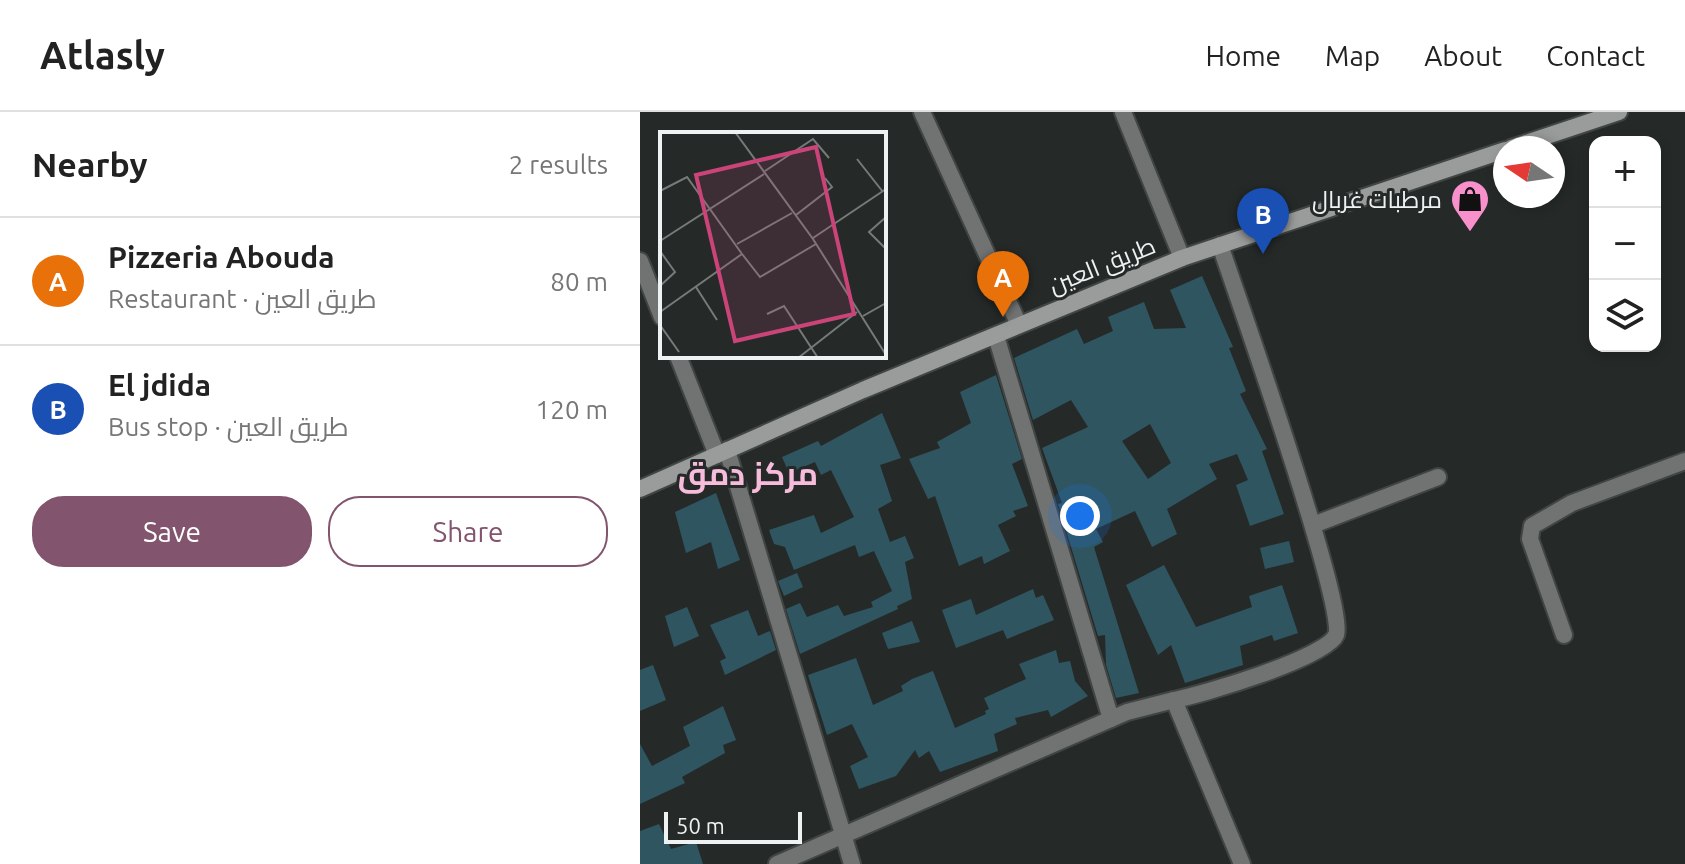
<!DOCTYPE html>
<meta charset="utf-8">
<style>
body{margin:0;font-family:Ubuntu,Cairo,sans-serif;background:#f6f6f6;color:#222}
.controls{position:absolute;right:24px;top:24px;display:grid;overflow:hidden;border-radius:16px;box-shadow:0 4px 12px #0003}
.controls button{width:72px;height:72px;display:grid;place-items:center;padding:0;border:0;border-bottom:2px solid #e0e0e0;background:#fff;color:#222;font:40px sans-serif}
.compass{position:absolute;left:853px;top:24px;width:72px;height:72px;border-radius:50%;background:#fff;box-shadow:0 4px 12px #0003;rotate:283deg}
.scale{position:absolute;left:24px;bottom:20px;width:138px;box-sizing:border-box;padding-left:8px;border:4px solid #eff2f2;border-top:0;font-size:22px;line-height:28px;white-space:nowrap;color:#eff2f2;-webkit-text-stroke:6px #252a29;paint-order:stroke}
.you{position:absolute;left:440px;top:404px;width:28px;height:28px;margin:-20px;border:6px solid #fff;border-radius:50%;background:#1a73e8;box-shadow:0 0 0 12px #1a73e833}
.badge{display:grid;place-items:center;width:52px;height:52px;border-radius:50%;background:#82546e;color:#fff;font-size:26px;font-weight:700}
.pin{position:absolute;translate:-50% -66px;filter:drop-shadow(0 2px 4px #0008)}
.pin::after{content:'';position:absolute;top:42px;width:28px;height:24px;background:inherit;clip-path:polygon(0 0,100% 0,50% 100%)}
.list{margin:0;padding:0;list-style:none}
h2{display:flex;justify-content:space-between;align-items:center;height:104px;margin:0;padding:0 32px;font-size:34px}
h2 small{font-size:26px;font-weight:400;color:#767676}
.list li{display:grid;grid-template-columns:52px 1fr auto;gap:24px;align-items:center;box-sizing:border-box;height:128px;padding:0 32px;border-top:2px solid #e0e0e0}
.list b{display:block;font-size:30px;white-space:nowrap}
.list p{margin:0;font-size:26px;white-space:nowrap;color:#767676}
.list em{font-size:26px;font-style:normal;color:#767676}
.actions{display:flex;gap:16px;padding:24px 32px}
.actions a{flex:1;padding:18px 0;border:2px solid #82546e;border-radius:32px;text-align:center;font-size:28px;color:#82546e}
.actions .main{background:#82546e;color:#fff}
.icon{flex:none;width:44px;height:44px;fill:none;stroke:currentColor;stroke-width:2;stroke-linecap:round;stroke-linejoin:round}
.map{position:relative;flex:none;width:1045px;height:752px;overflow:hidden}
header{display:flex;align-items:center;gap:48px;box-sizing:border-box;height:112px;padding:0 40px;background:#fff;border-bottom:2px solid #e0e0e0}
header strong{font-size:38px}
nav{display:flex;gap:44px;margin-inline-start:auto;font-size:28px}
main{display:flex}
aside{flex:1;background:#fff}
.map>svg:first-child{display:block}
.building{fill:#2f5560;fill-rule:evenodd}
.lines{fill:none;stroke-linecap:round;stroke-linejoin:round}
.street-casing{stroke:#414645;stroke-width:20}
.secondary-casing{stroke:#414645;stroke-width:20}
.street{stroke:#707371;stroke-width:16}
.secondary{stroke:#999c9a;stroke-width:16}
.labels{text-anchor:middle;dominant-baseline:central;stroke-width:6;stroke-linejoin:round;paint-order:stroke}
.poi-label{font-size:24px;fill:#eff2f2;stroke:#252a29;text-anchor:end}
.street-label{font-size:24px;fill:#eff2f2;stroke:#252a29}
.district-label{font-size:32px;font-weight:bold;fill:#f7bbdb;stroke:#252a29}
.inset-road{fill:none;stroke:#767a79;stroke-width:2}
.view{fill:#cb4479;fill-opacity:0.15;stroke:#cb4479;stroke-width:4}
.inset-edge{fill:none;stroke:#eff2f2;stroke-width:4}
</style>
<header>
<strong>Atlasly</strong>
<nav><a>Home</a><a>Map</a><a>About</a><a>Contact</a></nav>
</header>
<main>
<aside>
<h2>Nearby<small>2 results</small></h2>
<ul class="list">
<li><span class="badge" style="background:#e8710a">A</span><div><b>Pizzeria Abouda</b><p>Restaurant · طريق العين</p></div><em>80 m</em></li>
<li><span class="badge" style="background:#1a4fb4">B</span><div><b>El jdida</b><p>Bus stop · طريق العين</p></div><em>120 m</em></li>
</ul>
<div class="actions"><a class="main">Save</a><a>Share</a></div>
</aside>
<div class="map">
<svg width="1045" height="752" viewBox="0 0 1045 752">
<rect width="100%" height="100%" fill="#252a29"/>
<g class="building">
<path d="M562 164 593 235 589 236 606 279 600 282 627 337 622 339 644 402 610 414 596 373 608 368 597 342 569 352 577 367 527 397 537 422 512 435 495 399 456 417 463 430 454 435 499 581 476 586 466 553 465 523 458 524 418 392 422 391 402 336 448 315 431 288 393 308 374 246 437 217 444 232 473 219 468 205 504 190 514 217 546 216 530 178ZM510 312 531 351 508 367 482 329Z"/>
<path d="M356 263 382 347 372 352 388 394 373 399 376 404 358 413 370 439 344 452 342 444 319 454 295 384 288 387 269 347 300 336 297 330 331 311 320 280Z"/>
<path d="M242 301 261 346 240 353 252 389 238 397 250 430 265 424 274 446 265 450 272 487 257 494 258 497 160 542 146 497 160 491 167 505 198 493 204 504 233 495 231 490 252 479 234 439 219 445 215 433 154 458 145 435 134 432 129 418 174 403 181 421 214 405 191 358 181 363 175 350 149 361 142 345 178 329 181 334Z"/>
<path d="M76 381 100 448 78 457 71 430 46 441 35 400Z"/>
<path d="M649 429 654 450 625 457 620 436Z"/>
<path d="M524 453 556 515 612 495 609 484 642 473 658 521 634 529 632 523 600 534 603 553 545 571 531 533 518 543 486 473Z"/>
<path d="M157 461 163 475 144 484 138 469Z"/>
<path d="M393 477 396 486 403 483 414 508 367 527 363 518 316 536 302 498 331 487 336 503Z"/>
<path d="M47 495 59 524 34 535 25 504Z"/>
<path d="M108 498 118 524 130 519 136 538 85 563 80 549 86 546 70 513Z"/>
<path d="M272 509 280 530 248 537 242 521Z"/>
<path d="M416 538 419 551 430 549 435 569 448 584 411 605 408 598 375 606 377 612 354 622 358 639 300 660 289 639 279 646 275 638 256 664 219 677 210 654 228 645 212 612 187 623 168 563 216 546 233 593 263 579 261 574 272 567 293 559 315 616 346 602 345 599 349 597 344 586 386 567 379 552Z"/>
<path d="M13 553 26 588 0 599V558Z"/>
<path d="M83 594 96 628 83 633 85 641 42 665 45 671 0 692V632L12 654 50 634 43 615Z"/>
<path d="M19 712 31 737 56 730 63 752H0V719Z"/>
</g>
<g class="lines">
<defs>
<g id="street">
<path d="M282 0 379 213"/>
<path d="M483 0 542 146"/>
<path d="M580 133C596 180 708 499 696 523 686 546 561 583 534 588L602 752"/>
<path d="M0 149 22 205"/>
<path d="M356 224 471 607"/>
<path d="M38 244 77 343"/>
<path d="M87 338 212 752"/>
<path d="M673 413 798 365"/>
<path d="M924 523 890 427 892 414 932 391 1045 349"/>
<path d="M137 752 487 600 534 588"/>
</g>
<g id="secondary">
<path d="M871 36 979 0"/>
<path d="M0 377 223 278 542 146 865 38"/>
</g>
</defs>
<use href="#street" class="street-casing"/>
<use href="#secondary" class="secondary-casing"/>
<use href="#street" class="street"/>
<use href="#secondary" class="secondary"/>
</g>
<defs>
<symbol id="shop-pin" viewBox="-11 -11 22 30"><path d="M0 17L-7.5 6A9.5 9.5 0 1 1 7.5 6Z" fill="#f890cc" stroke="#252a29"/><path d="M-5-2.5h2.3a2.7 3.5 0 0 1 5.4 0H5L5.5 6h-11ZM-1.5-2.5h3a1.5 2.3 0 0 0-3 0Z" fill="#111"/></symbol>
</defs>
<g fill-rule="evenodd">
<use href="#shop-pin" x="808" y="65" width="44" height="60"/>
</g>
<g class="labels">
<g class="poi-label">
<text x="802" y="87">مرطبات غربال</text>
</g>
<g class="street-label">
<text transform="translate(462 153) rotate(-22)">طريق العين</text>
</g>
<g class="district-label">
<text x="108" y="361">مركز دمق</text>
</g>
</g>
<g transform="translate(20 20)">
<rect width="226" height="226" fill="#252a29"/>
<path class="inset-road" d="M75 0 153 107 226 223M197 27 223 60M105 39 153 7 169 26M0 59 27 45 82 122M136 83 172 55 165 46M226 85 209 100 226 117M153 106 226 57M0 109 104 42M77 112 132 81M0 119 15 140 0 154M36 155 57 188M0 180 82 122 100 145 156 112M107 182 124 174 158 226M203 184 226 171M0 193 19 220M138 226 197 180"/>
<path class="view" d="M156 15 194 182 75 209 36 43Z"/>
<rect width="226" height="226" class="inset-edge"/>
</g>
</svg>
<div class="controls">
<button>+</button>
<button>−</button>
<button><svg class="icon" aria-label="layers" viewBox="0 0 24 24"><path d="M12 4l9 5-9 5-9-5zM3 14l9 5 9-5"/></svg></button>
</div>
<svg class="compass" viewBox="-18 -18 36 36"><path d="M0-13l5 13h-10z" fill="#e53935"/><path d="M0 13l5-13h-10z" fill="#767676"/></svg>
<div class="scale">50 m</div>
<div class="you"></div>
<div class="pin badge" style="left:363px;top:205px;background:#e8710a">A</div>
<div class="pin badge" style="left:623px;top:142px;background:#1a4fb4">B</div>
</div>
</main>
